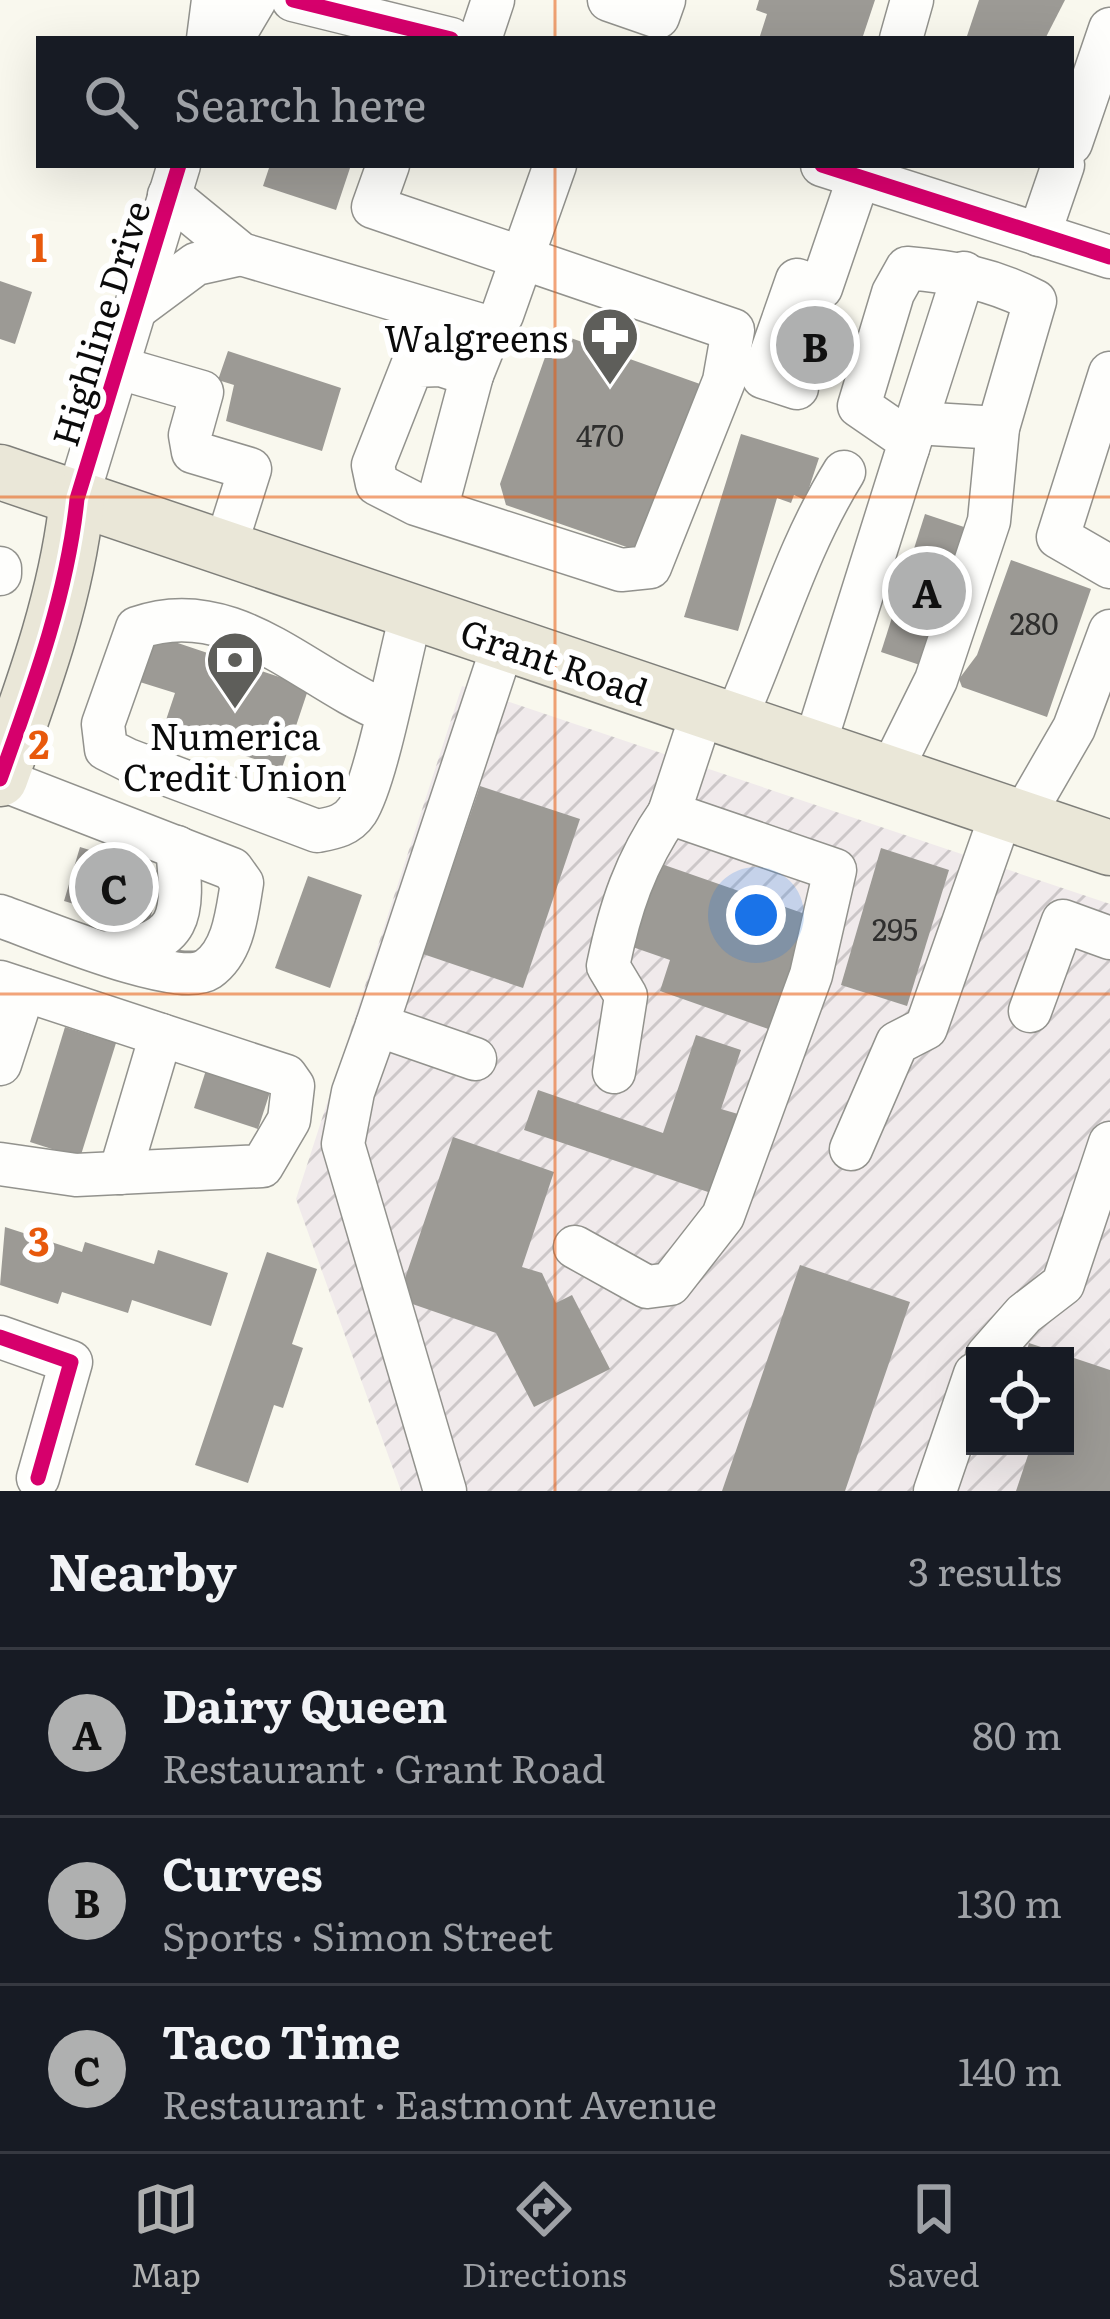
<!DOCTYPE html>
<meta charset="utf-8">
<style>
body{margin:0;font-family:Literata,serif;background:#242831;color:#f1f3f6}
.controls{position:absolute;right:36px;bottom:36px;display:grid;overflow:hidden;border-radius:0px;box-shadow:0 12px 48px #0002}
.controls button{width:108px;height:108px;display:grid;place-items:center;padding:0;border:0;border-bottom:3px solid #363941;background:#171b24;color:#f1f3f6;font:60px sans-serif}
.you{position:absolute;left:756px;top:915px;width:42px;height:42px;margin:-30px;border:9px solid #fff;border-radius:50%;background:#1a73e8;box-shadow:0 0 0 18px #1a73e833}
.badge{display:grid;place-items:center;width:78px;height:78px;border-radius:50%;background:#afb0b0;color:#111;font-size:39px;font-weight:700}
.pin{position:absolute;translate:-50% -50%;border:6px solid #fff;box-shadow:0 3px 12px #0006}
.list{margin:0;padding:0;list-style:none}
h2{display:flex;justify-content:space-between;align-items:center;height:156px;margin:0;padding:0 48px;font-size:51px}
h2 small{font-size:39px;font-weight:400;color:#9ea1a6}
.list li{display:grid;grid-template-columns:78px 1fr auto;gap:36px;align-items:center;box-sizing:border-box;height:168px;padding:0 48px;border-top:3px solid #363941}
.list b{display:block;font-size:45px;white-space:nowrap}
.list p{margin:0;font-size:39px;white-space:nowrap;color:#9ea1a6}
.list em{font-size:39px;font-style:normal;color:#9ea1a6}
.icon{flex:none;width:66px;height:66px;fill:none;stroke:currentColor;stroke-width:2;stroke-linecap:round;stroke-linejoin:round}
.map{position:relative;flex:none;width:1110px;height:1491px;overflow:hidden}
.search{position:absolute;background:#171b24;box-shadow:0 12px 48px #0002;left:36px;right:36px;top:36px;height:132px;display:flex;align-items:center;gap:30px;box-sizing:border-box;padding:0 42px;border-radius:0px;color:#9ea1a6;font-size:45px}
.sheet{height:660px;background:#171b24}
nav{display:flex;justify-content:space-around;align-items:center;box-sizing:border-box;height:168px;border-top:3px solid #363941;background:#171b24;font-size:33px;color:#9ea1a6}
nav a{display:grid;justify-items:center;gap:6px}
nav .on{color:#afb0b0}
.map>svg:first-child{display:block}
.industrial{fill:url(#industrial-furrows);fill-rule:evenodd}
.building{fill:#9c9a95}
.lines{fill:none;stroke-linecap:round;stroke-linejoin:round}
.minor-casing{stroke:#92928d;stroke-width:45}
.major-casing{stroke:#7f7f7a;stroke-width:57}
.minor{stroke:#fefefc;stroke-width:42}
.major{stroke:#eae7d8;stroke-width:54}
.cycleway-casing{stroke:#fff;stroke-width:22}
.cycleway{stroke:#d6006c;stroke-width:15}
.grid{fill:none;stroke:#e8590c;stroke-width:3;stroke-opacity:0.55}
.labels{text-anchor:middle;dominant-baseline:central;stroke-width:12;stroke-linejoin:round;paint-order:stroke}
.number-label{font-size:30px;fill:#2f2f2e}
.street-label{font-size:36px;fill:#0b0b0b;stroke:#fff}
.poi-label{font-size:36px;fill:#0b0b0b;stroke:#fff;text-anchor:end}
.grid-label{font-size:39px;text-anchor:middle;font-weight:bold;fill:#e8590c;stroke:#fff;stroke-width:12;stroke-linejoin:round;paint-order:stroke}
</style>
<div class="map">
<svg width="1110" height="1491" viewBox="0 0 1110 1491">
<defs>
<pattern id="industrial-furrows" width="10" height="10" patternUnits="userSpaceOnUse" patternTransform="scale(3)"><rect width="10" height="10" fill="#f0eaeb"/><path d="M-1 1l2-2M0 10L10 0M9 11l2-2" fill="none" stroke="#ccc7c8"/></pattern>
</defs>
<rect width="100%" height="100%" fill="#f9f8ee"/>
<path class="industrial" d="M462 686 1110 904V1491H401L296 1199ZM975 1356H1065V1446H975Z"/>
<g class="building">
<path d="M759 0H875L862 39H759L767 14 756 10Z"/>
<path d="M979 0H1065L1045 39H966Z"/>
<path d="M270 165H351L336 210 263 186Z"/>
<path d="M0 281 32 292 15 344 0 339Z"/>
<path d="M819 307 834 313 831 321 851 327 832 380 779 362 798 308 816 315Z"/>
<path d="M554 332 700 384 641 552 506 505 500 484Z"/>
<path d="M228 351 341 388 322 451 226 421 234 385 218 380Z"/>
<path d="M741 434 819 458 805 500 794 495 791 503 777 498 738 631 684 617Z"/>
<path d="M925 514 973 530 929 668 881 652Z"/>
<path d="M1011 560 1091 589 1047 717 962 687 959 679 977 655Z"/>
<path d="M145 632 309 687 282 768 163 729 175 693 127 678Z"/>
<path d="M480 786 580 819 523 988 423 954Z"/>
<path d="M80 847 164 873 145 935 101 922 104 913 64 901Z"/>
<path d="M881 848 949 870 907 1006 841 985Z"/>
<path d="M650 860 811 916 771 1030 660 991 670 960 621 943Z"/>
<path d="M308 876 362 895 330 988 275 968Z"/>
<path d="M65 1027 116 1043 80 1158 30 1142Z"/>
<path d="M696 1035 741 1050 721 1109 738 1114 711 1193 524 1130 538 1090 663 1133Z"/>
<path d="M206 1070 270 1092 258 1129 194 1108Z"/>
<path d="M453 1137 554 1172 522 1267 542 1273 556 1303 572 1295 610 1369 534 1407 496 1333 398 1299Z"/>
<path d="M5 1227 82 1252 85 1242 154 1264 158 1250 228 1273 211 1326 132 1300 128 1313 62 1292 58 1304 0 1285Z"/>
<path d="M267 1252 317 1269 292 1344 303 1348 283 1408 274 1405 248 1483 195 1465Z"/>
<path d="M800 1265 910 1302 845 1491H722Z"/>
<path d="M1029 1343 1110 1370V1491H1016L1031 1446H1065V1356H1025Z"/>
</g>
<g class="lines">
<defs>
<g id="minor">
<path d="M293 0 451 39"/>
<path d="M609 0 658 17 664 0"/>
<path d="M208 39 213 0"/>
<path d="M232 39 255 0"/>
<path d="M480 39 493 0"/>
<path d="M901 39 912 0"/>
<path d="M1071 143 1110 29"/>
<path d="M388 165 373 207 733 330 724 381 650 567 621 570 416 504 377 484 373 465 412 366 441 365 472 375 491 328"/>
<path d="M822 165 1110 257"/>
<path d="M169 195 241 254 491 328 502 315 555 165"/>
<path d="M1039 235 1063 165"/>
<path d="M134 310 196 264 241 254"/>
<path d="M116 367 202 392 190 435 193 452 250 469 225 548"/>
<path d="M1110 373 1058 537 1110 567"/>
<path d="M797 388 763 377 797 280 821 288 863 165"/>
<path d="M916 423 998 428"/>
<path d="M908 448 964 273"/>
<path d="M77 499 179 165"/>
<path d="M436 510 472 375"/>
<path d="M0 568V574"/>
<path d="M385 711C305 678 232 594 137 628L103 724 106 749 128 760 317 831C333 828 347 826 357 811 377 780 400 654 412 611"/>
<path d="M735 720C772 637 796 549 844 472"/>
<path d="M814 747 908 448 904 437 859 406 893 293 907 268C954 272 993 279 1035 301L998 428 989 521 936 680 890 773"/>
<path d="M0 779 232 869 242 883C237 912 234 951 208 969 178 989 38 929 0 916"/>
<path d="M1022 818 1074 728 1110 631"/>
<path d="M108 952C184 943 184 918 177 847"/>
<path d="M0 982 286 1076 293 1086 289 1120 262 1166 76 1175 0 1164"/>
<path d="M1030 1011 1063 921 1110 938"/>
<path d="M377 1025 353 1092 343 1144 445 1491"/>
<path d="M475 1059 377 1025 504 642"/>
<path d="M0 1064 24 990"/>
<path d="M614 1072 626 996 608 966C620 908 635 862 669 813"/>
<path d="M851 1149 897 1043 926 1028 1002 812"/>
<path d="M120 1173 161 1035"/>
<path d="M575 1247 647 1287 670 1284 723 1216 811 975 835 870 669 813 703 710"/>
<path d="M0 1337 71 1362 38 1478"/>
<path d="M987 1356 1024 1314 1063 1284 1110 1143"/>
<path d="M935 1491 975 1374"/>
</g>
<g id="major">
<path d="M0 472 1110 848"/>
<path d="M0 779C33 687 67 596 77 499"/>
</g>
</defs>
<use href="#minor" class="minor-casing"/>
<use href="#major" class="major-casing"/>
<use href="#minor" class="minor"/>
<use href="#major" class="major"/>
<defs>
<g id="cycleway">
<path d="M293 0 451 39"/>
<path d="M822 165 1110 257"/>
<path d="M0 779C33 687 67 596 77 499L179 165"/>
<path d="M0 1337 71 1362 38 1478"/>
</g>
</defs>
<use href="#cycleway" class="cycleway-casing"/>
<use href="#cycleway" class="cycleway"/>
</g>
<path class="grid" d="M555 0V39M555 165V1491M0 497H1110M0 994H1110"/>
<defs>
<symbol id="pharmacy-pin" viewBox="-11 -11 22 30"><path d="M0 17L-7.5 6A9.5 9.5 0 1 1 7.5 6Z" fill="#5e5e5a" stroke="#fff"/><path d="M-2-6h4v4h4v4h-4v4h-4v-4h-4v-4h4Z" fill="#fff"/></symbol>
<symbol id="bank-pin" viewBox="-11 -11 22 30"><path d="M0 17L-7.5 6A9.5 9.5 0 1 1 7.5 6Z" fill="#5e5e5a" stroke="#fff"/><path d="M-6-4H6V4H-6ZM0-2.3a2.3 2.3 0 1 0 0 4.6a2.3 2.3 0 1 0 0-4.6Z" fill="#fff"/></symbol>
</defs>
<g fill-rule="evenodd">
<use href="#pharmacy-pin" x="577" y="303" width="66" height="90"/>
<use href="#bank-pin" x="202" y="627" width="66" height="90"/>
</g>
<g class="labels">
<g class="number-label">
<text x="600" y="434">470</text>
<text x="1034" y="622">280</text>
<text x="895" y="928">295</text>
</g>
<g class="street-label">
<text transform="translate(99 323) rotate(-73)">Highline Drive</text>
<text transform="translate(555 660) rotate(19)">Grant Road</text>
</g>
<g class="poi-label">
<text x="568" y="336">Walgreens</text>
<text x="235" y="734" text-anchor="middle">Numerica<tspan x="235" dy="41">Credit Union</tspan></text>
</g>
</g>
<g class="grid-label">
<text x="39" y="262">1</text>
<text x="39" y="759">2</text>
<text x="39" y="1256">3</text>
</g>
</svg>
<div class="controls">
<button><svg class="icon" aria-label="locate" viewBox="0 0 24 24"><circle cx="12" cy="12" r="6"/><path d="M12 2v4M12 18v4M2 12h4M18 12h4"/></svg></button>
</div>
<div class="you"></div>
<div class="pin badge" style="left:927px;top:591px">A</div>
<div class="pin badge" style="left:815px;top:345px">B</div>
<div class="pin badge" style="left:114px;top:887px">C</div>
<div class="search"><svg class="icon" aria-label="search" viewBox="0 0 24 24"><circle cx="10" cy="10" r="6"/><path d="M15 15l6 6"/></svg>Search here</div>
</div>
<section class="sheet">
<h2>Nearby<small>3 results</small></h2>
<ul class="list">
<li><span class="badge">A</span><div><b>Dairy Queen</b><p>Restaurant · Grant Road</p></div><em>80 m</em></li>
<li><span class="badge">B</span><div><b>Curves</b><p>Sports · Simon Street</p></div><em>130 m</em></li>
<li><span class="badge">C</span><div><b>Taco Time</b><p>Restaurant · Eastmont Avenue</p></div><em>140 m</em></li>
</ul>
</section>
<nav>
<a class="on"><svg class="icon" aria-label="map" viewBox="0 0 24 24"><path d="M3 6l6-2 6 2 6-2v14l-6 2-6-2-6 2zM9 4v14M15 6v14"/></svg>Map</a>
<a><svg class="icon" aria-label="directions" viewBox="0 0 24 24"><path d="M12 3l9 9-9 9-9-9zM9 14v-3h6M13 9l2 2-2 2"/></svg>Directions</a>
<a><svg class="icon" aria-label="saved" viewBox="0 0 24 24"><path d="M7 4h10v16l-5-4-5 4z"/></svg>Saved</a>
</nav>
